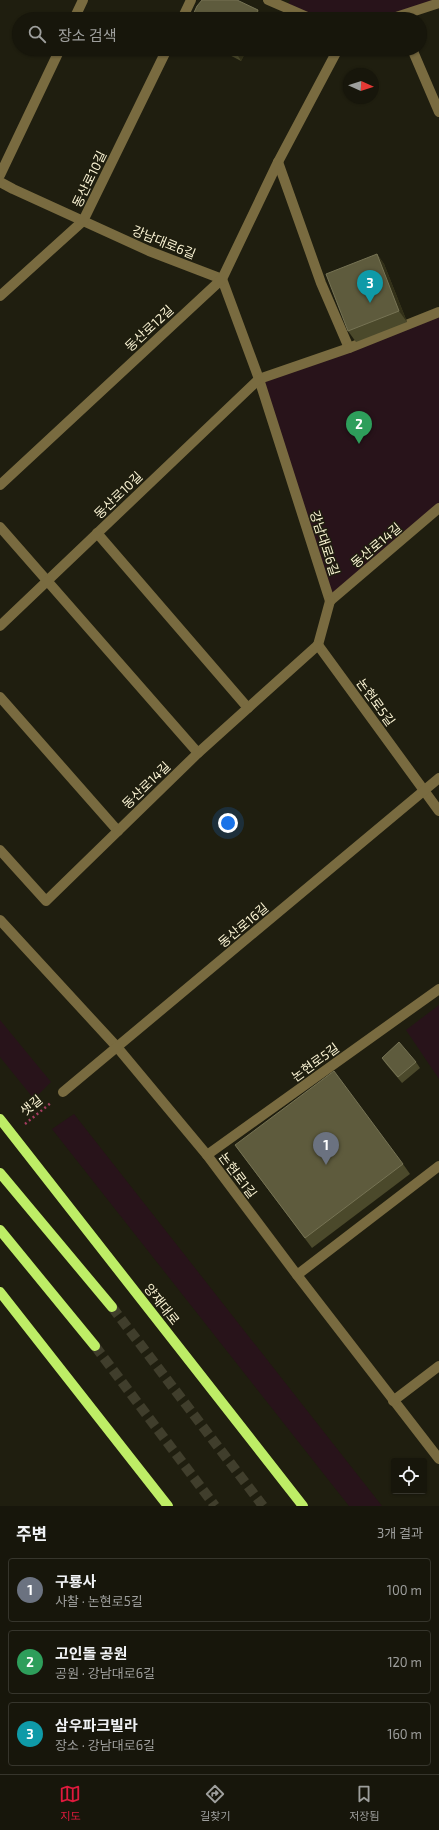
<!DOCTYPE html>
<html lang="ko">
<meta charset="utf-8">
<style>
body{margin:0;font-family:"Exo 2","Noto Sans KR",sans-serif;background:#242319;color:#f1f3f6}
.controls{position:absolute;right:12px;bottom:12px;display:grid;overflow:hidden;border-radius:4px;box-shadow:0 1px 3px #0004}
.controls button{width:36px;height:36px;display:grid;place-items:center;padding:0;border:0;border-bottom:1px solid #36352c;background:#17160b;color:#f1f3f6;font:20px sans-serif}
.compass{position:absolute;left:343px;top:68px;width:36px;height:36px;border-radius:50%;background:#17160b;box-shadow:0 1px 3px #0004;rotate:93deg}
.you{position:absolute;left:228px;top:823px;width:14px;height:14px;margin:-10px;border:3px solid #fff;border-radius:50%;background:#1a73e8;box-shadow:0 0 0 6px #1a73e833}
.badge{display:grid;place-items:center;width:26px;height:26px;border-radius:50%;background:#de1a3d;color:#fff;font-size:13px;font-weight:700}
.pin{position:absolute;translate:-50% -33px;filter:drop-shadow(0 1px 2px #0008)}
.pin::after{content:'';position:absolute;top:21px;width:14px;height:12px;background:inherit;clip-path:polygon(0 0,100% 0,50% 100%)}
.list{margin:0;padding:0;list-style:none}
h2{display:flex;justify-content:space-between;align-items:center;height:52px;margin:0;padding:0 16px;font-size:17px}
h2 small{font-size:13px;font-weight:400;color:#9e9f9d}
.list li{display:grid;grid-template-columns:26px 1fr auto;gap:12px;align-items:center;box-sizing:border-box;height:64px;margin:0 8px 8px;padding:0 8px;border:1px solid #36352c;border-radius:4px}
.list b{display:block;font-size:15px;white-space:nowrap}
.list p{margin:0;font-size:13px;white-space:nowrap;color:#9e9f9d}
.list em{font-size:13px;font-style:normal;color:#9e9f9d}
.icon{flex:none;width:22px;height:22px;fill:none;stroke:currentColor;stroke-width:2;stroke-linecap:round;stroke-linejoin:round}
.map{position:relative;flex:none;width:439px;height:1506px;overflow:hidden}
.search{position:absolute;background:#17160b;box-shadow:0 1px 3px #0004;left:12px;right:12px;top:12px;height:44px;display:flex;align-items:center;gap:10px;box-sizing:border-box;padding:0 14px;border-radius:22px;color:#9e9f9d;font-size:15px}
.sheet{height:268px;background:#17160b}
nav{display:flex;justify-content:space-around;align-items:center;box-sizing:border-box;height:56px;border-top:1px solid #36352c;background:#17160b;font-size:11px;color:#9e9f9d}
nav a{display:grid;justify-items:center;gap:2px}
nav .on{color:#de1a3d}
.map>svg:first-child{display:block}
.green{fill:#28131a}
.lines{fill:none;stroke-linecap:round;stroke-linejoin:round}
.major-tunnel{stroke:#403e2c;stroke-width:10;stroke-dasharray:10 5;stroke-linecap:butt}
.path{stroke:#a53c5f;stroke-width:2.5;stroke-dasharray:2 3;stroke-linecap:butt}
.minor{stroke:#796b40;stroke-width:10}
.major{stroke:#beed66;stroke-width:10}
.wall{fill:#4b492b}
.shaded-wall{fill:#323018}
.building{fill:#5e5b3d;stroke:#767354}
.labels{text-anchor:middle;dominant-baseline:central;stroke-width:3;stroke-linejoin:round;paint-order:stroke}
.street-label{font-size:13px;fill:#faf3d3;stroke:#1f1e0f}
</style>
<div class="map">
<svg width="439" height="1506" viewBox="0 0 439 1506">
<rect width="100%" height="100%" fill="#1f1e0f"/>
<g class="green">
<path d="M290 0H439L390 19H312L286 8Z"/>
<path d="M439 313V508L330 601 259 379Z"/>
<path d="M439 1005V1079L406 1030Z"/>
<path d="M0 1020 51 1082 34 1099 0 1057Z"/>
<path d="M74 1114 382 1506H349L52 1129Z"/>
</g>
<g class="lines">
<g class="major-tunnel">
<path d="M112 1307 263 1506"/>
<path d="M95 1346 215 1506"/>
</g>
<path class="path" d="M25 1124 52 1102"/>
<g class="minor">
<path d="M268 0 312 19"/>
<path d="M74 19 83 0"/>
<path d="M182 19 191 0"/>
<path d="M390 19 439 3"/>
<path d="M412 49 439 112"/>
<path d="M278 162 321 283 349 348"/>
<path d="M0 175 60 49"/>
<path d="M0 182 13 189 149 251 222 279 259 379 330 601"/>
<path d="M0 296 83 221 167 49"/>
<path d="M0 485 222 279 278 162 338 49"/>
<path d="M0 527 198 753"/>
<path d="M97 533 248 708"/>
<path d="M330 601 439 508"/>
<path d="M0 626 259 379 349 348 439 312"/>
<path d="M318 645 439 811"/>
<path d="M318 645 330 601"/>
<path d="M0 697 118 831"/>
<path d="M0 850 46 901 198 753 318 645"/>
<path d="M0 920 117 1047 207 1155 297 1275 439 1459"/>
<path d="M63 1092 439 778"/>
<path d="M207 1155 439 989"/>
<path d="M297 1275 439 1166"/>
<path d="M393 1401 439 1366"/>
</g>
<g class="major">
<path d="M0 1119 303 1506"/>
<path d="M0 1173 112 1307"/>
<path d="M0 1230 95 1346"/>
<path d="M0 1292 168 1506"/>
</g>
</g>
<g class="wall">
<path d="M218 49H247L241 61Z"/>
<path d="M377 254 384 264 407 322 356 342 348 331Z"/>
<path d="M382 1058 416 1062 420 1068 402 1083 386 1064Z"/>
<path d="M235 1145 403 1164 410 1174 312 1248Z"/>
</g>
<g class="shaded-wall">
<path d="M258 10 262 17 261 19H254Z"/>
<path d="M239 49H247L241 61 237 54Z"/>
<path d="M377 254 384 264 407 322 399 311Z"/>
</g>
<g class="building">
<path d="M202 0H237L258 10 254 19H191L197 6Z"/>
<path d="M226 49H239L237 54Z"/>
<path d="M377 254 399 311 348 331 326 274Z"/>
<path d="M399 1042 416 1062 398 1077 382 1058Z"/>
<path d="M334 1071 403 1164 305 1238 235 1145Z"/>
</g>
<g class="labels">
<g class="street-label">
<text transform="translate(89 179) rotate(-64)">동산로10길</text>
<text transform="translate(164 242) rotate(22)">강남대로6길</text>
<text transform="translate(149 328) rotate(-43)">동산로12길</text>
<text transform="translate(118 495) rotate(-44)">동산로10길</text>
<text transform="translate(325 543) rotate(72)">강남대로6길</text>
<text transform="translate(376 545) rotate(-40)">동산로14길</text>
<text transform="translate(376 702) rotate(54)">논현로5길</text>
<text transform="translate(146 785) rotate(-44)">동산로14길</text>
<text transform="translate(243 925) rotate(-40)">동산로16길</text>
<text transform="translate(315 1062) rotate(-36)">논현로5길</text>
<text transform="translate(31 1105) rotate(-39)">샛길</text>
<text transform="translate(238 1175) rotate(53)">논현로1길</text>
<text transform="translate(162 1304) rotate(52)">양재대로</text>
</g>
</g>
</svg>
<div class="controls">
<button><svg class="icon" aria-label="locate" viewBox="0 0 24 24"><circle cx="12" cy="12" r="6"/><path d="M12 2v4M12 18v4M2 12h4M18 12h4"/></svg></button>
</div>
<svg class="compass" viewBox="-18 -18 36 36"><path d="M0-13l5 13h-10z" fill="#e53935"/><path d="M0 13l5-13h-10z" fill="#9e9f9d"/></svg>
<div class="you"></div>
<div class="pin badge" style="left:326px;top:1165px;background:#6b7280">1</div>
<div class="pin badge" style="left:359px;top:444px;background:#2e9e5b">2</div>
<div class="pin badge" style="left:370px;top:303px;background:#0f9aa8">3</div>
<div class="search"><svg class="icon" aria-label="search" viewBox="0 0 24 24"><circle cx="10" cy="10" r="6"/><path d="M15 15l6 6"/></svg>장소 검색</div>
</div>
<section class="sheet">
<h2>주변<small>3개 결과</small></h2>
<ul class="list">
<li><span class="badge" style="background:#6b7280">1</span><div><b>구룡사</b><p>사찰 · 논현로5길</p></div><em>100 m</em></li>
<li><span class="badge" style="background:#2e9e5b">2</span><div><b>고인돌 공원</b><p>공원 · 강남대로6길</p></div><em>120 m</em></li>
<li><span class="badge" style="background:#0f9aa8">3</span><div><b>삼우파크빌라</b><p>장소 · 강남대로6길</p></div><em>160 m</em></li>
</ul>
</section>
<nav>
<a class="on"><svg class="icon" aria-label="map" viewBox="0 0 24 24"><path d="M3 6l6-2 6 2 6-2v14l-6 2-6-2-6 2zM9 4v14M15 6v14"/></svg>지도</a>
<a><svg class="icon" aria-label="directions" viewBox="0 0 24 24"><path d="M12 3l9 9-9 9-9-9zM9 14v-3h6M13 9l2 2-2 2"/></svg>길찾기</a>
<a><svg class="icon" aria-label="saved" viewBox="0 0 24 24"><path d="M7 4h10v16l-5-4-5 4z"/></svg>저장됨</a>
</nav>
